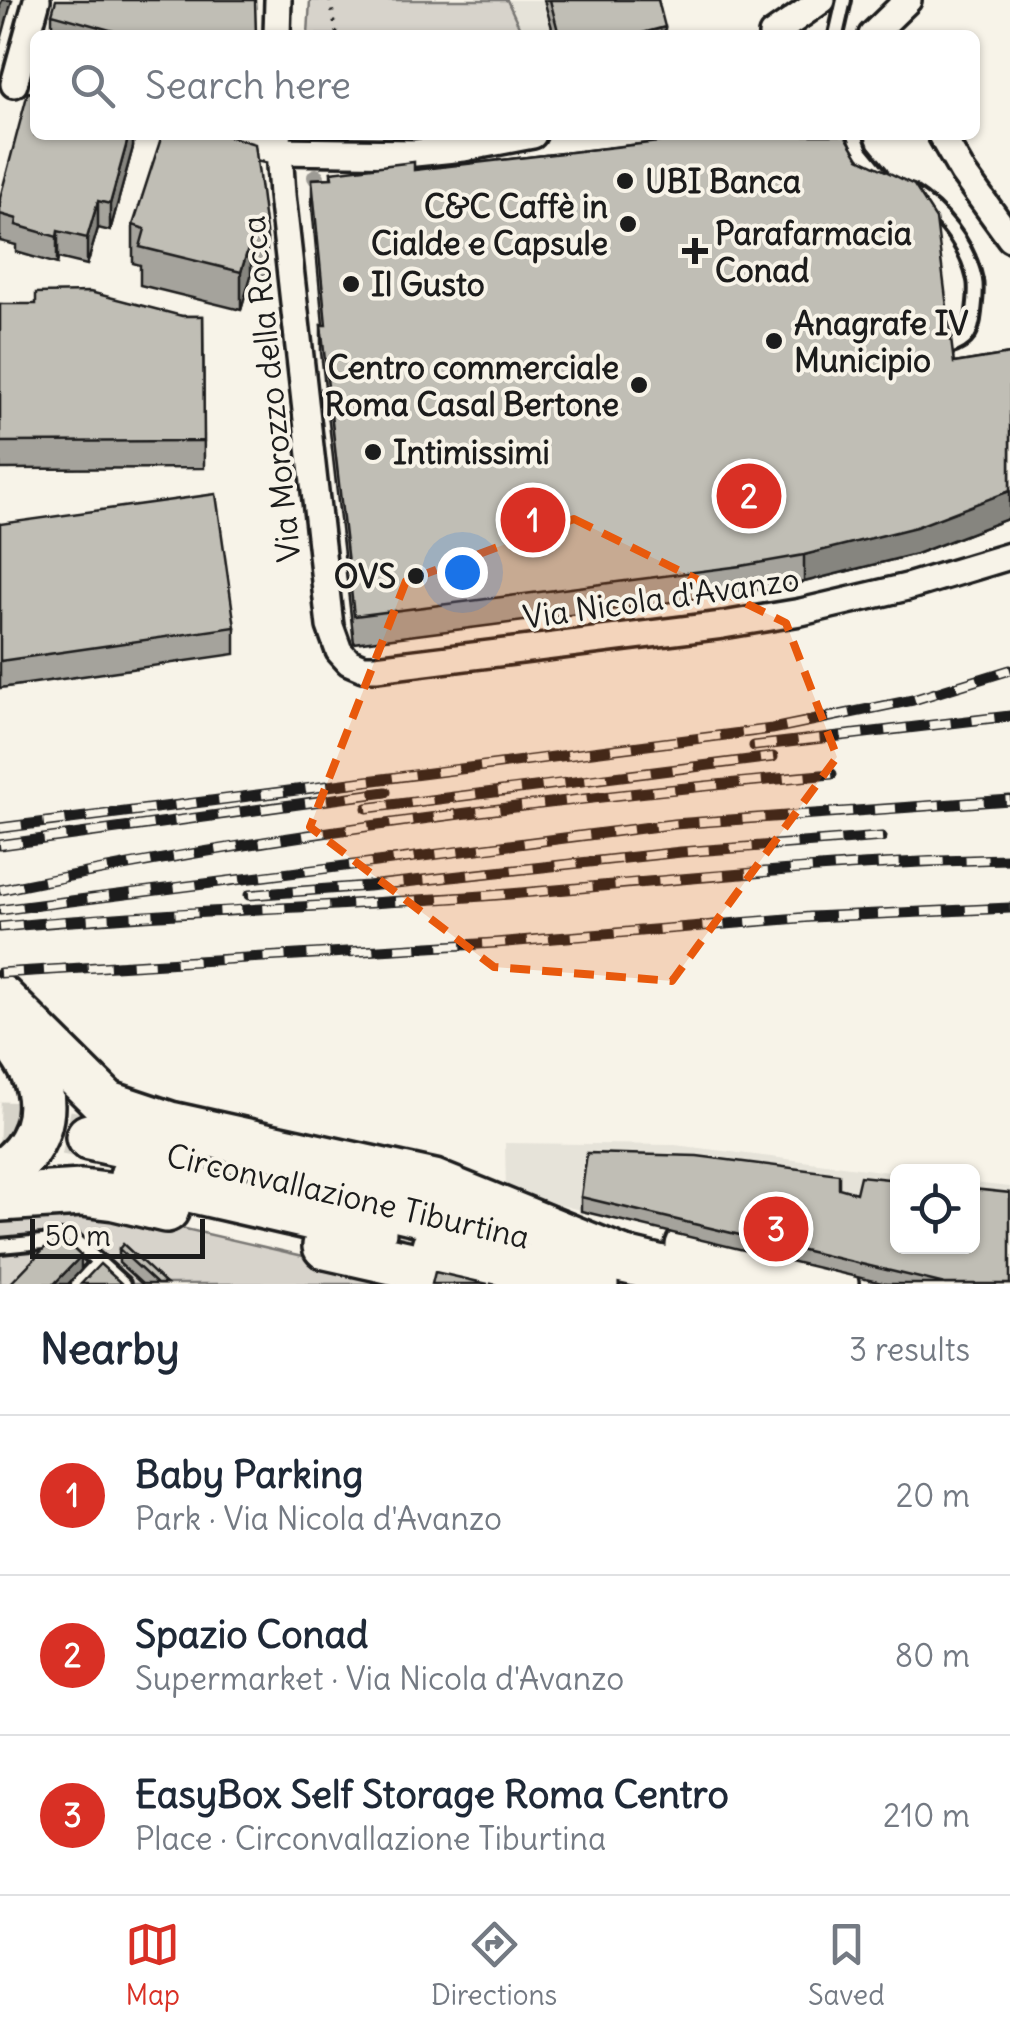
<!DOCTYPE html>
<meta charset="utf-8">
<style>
body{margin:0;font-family:Delius,sans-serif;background:#f2f2f3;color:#1f2937}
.controls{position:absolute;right:30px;bottom:30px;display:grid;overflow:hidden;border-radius:15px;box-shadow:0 2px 8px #0004}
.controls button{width:90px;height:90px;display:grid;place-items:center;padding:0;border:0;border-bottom:2px solid #e0e1e3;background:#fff;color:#1f2937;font:50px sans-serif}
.scale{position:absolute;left:30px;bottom:25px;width:175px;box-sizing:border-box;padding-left:10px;border:5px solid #1c1c1c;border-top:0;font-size:28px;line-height:35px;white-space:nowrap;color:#1c1c1c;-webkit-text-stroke:8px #f7f3e8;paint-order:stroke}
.you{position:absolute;left:462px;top:572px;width:35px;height:35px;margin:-25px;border:8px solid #fff;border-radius:50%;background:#1a73e8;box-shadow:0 0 0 15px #1a73e833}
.badge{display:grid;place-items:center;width:65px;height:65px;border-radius:50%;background:#d93025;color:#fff;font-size:32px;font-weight:700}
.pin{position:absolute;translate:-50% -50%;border:5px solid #fff;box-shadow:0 2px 10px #0006}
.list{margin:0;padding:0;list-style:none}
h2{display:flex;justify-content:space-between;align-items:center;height:130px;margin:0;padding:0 40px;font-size:42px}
h2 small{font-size:32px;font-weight:400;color:#747a83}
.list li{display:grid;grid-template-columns:65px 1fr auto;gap:30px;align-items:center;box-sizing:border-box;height:160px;padding:0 40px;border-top:2px solid #e0e1e3}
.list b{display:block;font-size:38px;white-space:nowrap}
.list p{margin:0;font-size:32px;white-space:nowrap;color:#747a83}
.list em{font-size:32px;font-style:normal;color:#747a83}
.icon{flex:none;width:55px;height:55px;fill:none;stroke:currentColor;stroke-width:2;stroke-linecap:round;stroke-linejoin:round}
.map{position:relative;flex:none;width:1010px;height:1284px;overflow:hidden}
.search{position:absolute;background:#fff;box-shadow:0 2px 8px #0004;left:30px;right:30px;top:30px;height:110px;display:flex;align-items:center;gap:25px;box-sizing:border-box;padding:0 35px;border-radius:15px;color:#747a83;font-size:38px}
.sheet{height:610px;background:#fff}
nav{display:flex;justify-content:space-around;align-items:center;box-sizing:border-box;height:140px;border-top:2px solid #e0e1e3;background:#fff;font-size:28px;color:#747a83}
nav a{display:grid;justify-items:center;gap:5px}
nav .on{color:#d93025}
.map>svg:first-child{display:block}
.built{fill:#e6e3d9}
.green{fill:#d7d3cb;stroke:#7a7874;stroke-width:2.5}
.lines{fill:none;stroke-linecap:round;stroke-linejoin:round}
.highway-tunnel{stroke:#d6d3c9;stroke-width:45;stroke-dasharray:45 22;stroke-linecap:butt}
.lane-casing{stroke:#1c1c1c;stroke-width:20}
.street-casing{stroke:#1c1c1c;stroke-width:32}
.highway-casing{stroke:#1c1c1c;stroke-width:52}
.path{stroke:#1c1c1c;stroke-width:4;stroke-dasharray:2.5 8;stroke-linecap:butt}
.lane{stroke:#f7f3e8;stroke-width:12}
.street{stroke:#f7f3e8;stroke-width:25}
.highway{stroke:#f7f3e8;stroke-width:45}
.rail-casing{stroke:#1c1c1c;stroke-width:11}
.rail{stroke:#f7f3e8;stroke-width:8;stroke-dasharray:22;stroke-linecap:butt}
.tree{fill:#9d9b95}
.wall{fill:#a5a39c;stroke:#1c1c1c;stroke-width:2.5}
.shaded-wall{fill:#86857f;stroke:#1c1c1c;stroke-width:2.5}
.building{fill:#c0beb5;stroke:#1c1c1c;stroke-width:2.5}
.marked{fill:#e8590c;fill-opacity:0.2;stroke:#e8590c;stroke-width:8;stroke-dasharray:20 12;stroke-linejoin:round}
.poi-dot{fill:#1c1c1c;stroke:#f7f3e8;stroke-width:4}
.labels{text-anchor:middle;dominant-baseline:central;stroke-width:8;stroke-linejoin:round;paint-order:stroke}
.poi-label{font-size:32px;font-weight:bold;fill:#1c1c1c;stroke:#f7f3e8;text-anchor:start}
.street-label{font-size:32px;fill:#1c1c1c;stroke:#f7f3e8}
</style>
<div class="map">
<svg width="1010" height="1284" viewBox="0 0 1010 1284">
<rect width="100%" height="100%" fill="#f7f3e8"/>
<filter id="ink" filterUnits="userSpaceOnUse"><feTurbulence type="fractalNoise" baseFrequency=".01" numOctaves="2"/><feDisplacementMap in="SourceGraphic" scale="20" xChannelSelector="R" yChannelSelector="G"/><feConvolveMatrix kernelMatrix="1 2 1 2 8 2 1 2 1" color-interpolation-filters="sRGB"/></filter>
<g filter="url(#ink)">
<g class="built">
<path d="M507 0H655L666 35H523Z"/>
<path d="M505 1143 675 1145 897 1173 898 1246H972L973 1183 1010 1187V1284H887L506 1192Z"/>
</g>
<g class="green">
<path d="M310 0H507L523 35H308Z"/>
<path d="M66 1213 125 1215 425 1284H0V1220Z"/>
</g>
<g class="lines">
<path class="highway-tunnel" d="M0 1124 28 1125 89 1137"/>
<defs>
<g id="lane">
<path d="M836 35 844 0"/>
<path d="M855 135 861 151 880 174"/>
<path d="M910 192C941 212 967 243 975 280 977 290 975 302 974 312 972 332 968 341 949 347"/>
<path d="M0 1246 53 1241 61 1238 73 1239 123 1284"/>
<path d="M78 1284 99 1262"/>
</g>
<g id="street">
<path d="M277 35 278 0"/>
<path d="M772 35 822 0"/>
<path d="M872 35 908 0"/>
<path d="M14 84 37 0"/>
<path d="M208 135 278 151 415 153 464 148 533 135"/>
<path d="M278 135 282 195 330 626 339 651 349 662 363 668H376L723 625 801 612 907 587 1010 556"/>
<path d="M941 135 963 173 1010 238"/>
</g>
<g id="highway">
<path d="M0 998 107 1104 170 1125 434 1183 624 1260"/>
<path d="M89 1137 187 1158"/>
<path d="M0 1173C37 1151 51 1111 33 1071 26 1056 16 1044 7 1031"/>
<path d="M133 1176 373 1231"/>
<path d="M332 1192 488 1229"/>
<path d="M0 1198 82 1193 115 1197 166 1209"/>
<path d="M326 1246 468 1278"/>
<path d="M435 1246 595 1284"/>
<path d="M689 1246 835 1284"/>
<path d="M595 1253 724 1284"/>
</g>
</defs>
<use href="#lane" class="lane-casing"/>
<use href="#street" class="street-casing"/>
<use href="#highway" class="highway-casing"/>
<path class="path" d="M330 0 337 35"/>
<use href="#lane" class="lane"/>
<use href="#street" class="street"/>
<use href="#highway" class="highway"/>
<defs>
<g id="rail">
<path d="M754 746 1010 716"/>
<path d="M367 808 773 757"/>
<path d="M0 828 772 729 913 700 1010 670"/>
<path d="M0 845 386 792"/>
<path d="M0 890C274 833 553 799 832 774"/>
<path d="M249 895 368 886 681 852 882 837"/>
<path d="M0 910 674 824 1010 800"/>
<path d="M0 927C169 911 339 907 509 894 676 880 842 862 1010 859"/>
<path d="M0 973 495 943 811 917 1010 908"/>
</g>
</defs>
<use href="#rail" class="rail-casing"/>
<use href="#rail" class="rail"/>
</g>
<circle class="tree" cx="316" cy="177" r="9"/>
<g class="wall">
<path d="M544 0H658L665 35H554Z"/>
<path d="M52 14 256 35H52Z"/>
<path d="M133 135V147L110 231 98 228 87 265 58 258 57 264 16 252V245L0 241V198Z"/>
<path d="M674 135H845L954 363 1010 354V518L916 554 804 582 741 593 354 643 321 352V325H323L312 206V179L331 178V172L414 170 674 140Z"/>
<path d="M133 225 267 239V276H251L241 310 140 285V265L133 263Z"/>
<path d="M0 304 182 316H203L204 468 0 469Z"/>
<path d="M0 524 235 627V654L0 688Z"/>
<path d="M839 1189 856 1193 1010 1284H886L581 1211V1197Z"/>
<path d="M119 1249 166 1284H142L119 1263Z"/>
</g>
<g class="shaded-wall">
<path d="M2 0H12L0 44V6Z"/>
<path d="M665 27V35H635Z"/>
<path d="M129 135H133V147L110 231V204Z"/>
<path d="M98 201V228L87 265V238Z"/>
<path d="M58 231V258L57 264V237Z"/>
<path d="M251 239V276L241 310V272Z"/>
<path d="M1010 491V518L916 554 804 582V555Z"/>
<path d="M81 1256V1270L68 1284H54Z"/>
</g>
<g class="building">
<path d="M56 0H255L256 35H128L52 14Z"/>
<path d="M550 0H658L665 27 635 35H559Z"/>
<path d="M28 92 35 94V135H129L110 204 98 201 87 238 58 231 57 237 16 225 17 219 0 214V198Z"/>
<path d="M162 135H225L255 144 267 239H251L241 272 140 247 145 229 133 225Z"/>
<path d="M677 135H845L859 158 914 185 936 219 954 363 1010 354V491L916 527 804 555 741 566 354 616 321 325H326L312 179 332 178 331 172 414 162V170L677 140Z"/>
<path d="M90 292 182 316H203L204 441 0 442V304H36V293Z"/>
<path d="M216 494 235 627 0 661V524Z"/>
<path d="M587 1153 697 1156 839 1174V1188L856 1193 860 1176 898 1180V1246H972V1189L1010 1193V1284H945L581 1197Z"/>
<path d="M58 1234 81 1256 54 1284H10Z"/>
<path d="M123 1244 166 1284H157L119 1249Z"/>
<path d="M100 1264 122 1284H81Z"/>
<path d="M435 1272 488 1284H432Z"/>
</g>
</g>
<path class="marked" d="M574 519 786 623 837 757 672 981 494 967 310 827 406 581Z"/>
<g class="poi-dot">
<circle cx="625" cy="181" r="10"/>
<circle cx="628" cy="224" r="10"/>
<path d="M690 236h10v10h10v10h-10v10h-10v-10h-10v-10h10z"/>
<circle cx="351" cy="284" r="10"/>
<circle cx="774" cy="341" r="10"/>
<circle cx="639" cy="385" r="10"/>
<circle cx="373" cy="452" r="10"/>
<circle cx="416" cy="576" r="10"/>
</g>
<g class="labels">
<g class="poi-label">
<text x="645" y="181">UBI Banca</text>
<text x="608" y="206" text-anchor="end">C&amp;C Caffè in<tspan x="608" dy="37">Cialde e Capsule</tspan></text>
<text x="715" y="233">Parafarmacia<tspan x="715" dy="37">Conad</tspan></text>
<text x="371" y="284">Il Gusto</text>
<text x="794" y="323">Anagrafe IV<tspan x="794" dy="37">Municipio</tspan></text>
<text x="619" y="367" text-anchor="end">Centro commerciale<tspan x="619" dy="37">Roma Casal Bertone</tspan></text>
<text x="393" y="452">Intimissimi</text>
<text x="396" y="576" text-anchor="end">OVS</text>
</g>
<g class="street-label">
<text transform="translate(271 389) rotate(-96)">Via Morozzo della Rocca</text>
<text transform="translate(661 598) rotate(-8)">Via Nicola d'Avanzo</text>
<text transform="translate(348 1196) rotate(13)">Circonvallazione Tiburtina</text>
</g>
</g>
</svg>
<div class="controls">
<button><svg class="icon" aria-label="locate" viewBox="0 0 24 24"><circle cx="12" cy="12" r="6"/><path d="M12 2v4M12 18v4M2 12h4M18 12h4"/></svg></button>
</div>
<div class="scale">50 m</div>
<div class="you"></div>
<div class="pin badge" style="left:533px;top:520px">1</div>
<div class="pin badge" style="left:749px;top:496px">2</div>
<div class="pin badge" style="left:776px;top:1229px">3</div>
<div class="search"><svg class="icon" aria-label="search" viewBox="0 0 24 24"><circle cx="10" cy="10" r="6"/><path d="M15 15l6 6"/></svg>Search here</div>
</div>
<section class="sheet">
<h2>Nearby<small>3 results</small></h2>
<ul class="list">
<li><span class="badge">1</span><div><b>Baby Parking</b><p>Park · Via Nicola d'Avanzo</p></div><em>20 m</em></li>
<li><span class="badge">2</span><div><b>Spazio Conad</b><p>Supermarket · Via Nicola d'Avanzo</p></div><em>80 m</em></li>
<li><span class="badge">3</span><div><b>EasyBox Self Storage Roma Centro</b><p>Place · Circonvallazione Tiburtina</p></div><em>210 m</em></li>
</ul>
</section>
<nav>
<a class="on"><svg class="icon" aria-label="map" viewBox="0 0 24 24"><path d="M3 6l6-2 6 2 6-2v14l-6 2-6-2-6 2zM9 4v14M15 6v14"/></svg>Map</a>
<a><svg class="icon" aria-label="directions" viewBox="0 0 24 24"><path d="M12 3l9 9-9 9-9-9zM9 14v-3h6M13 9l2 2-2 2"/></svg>Directions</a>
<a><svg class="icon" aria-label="saved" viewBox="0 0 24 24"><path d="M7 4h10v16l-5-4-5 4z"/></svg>Saved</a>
</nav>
